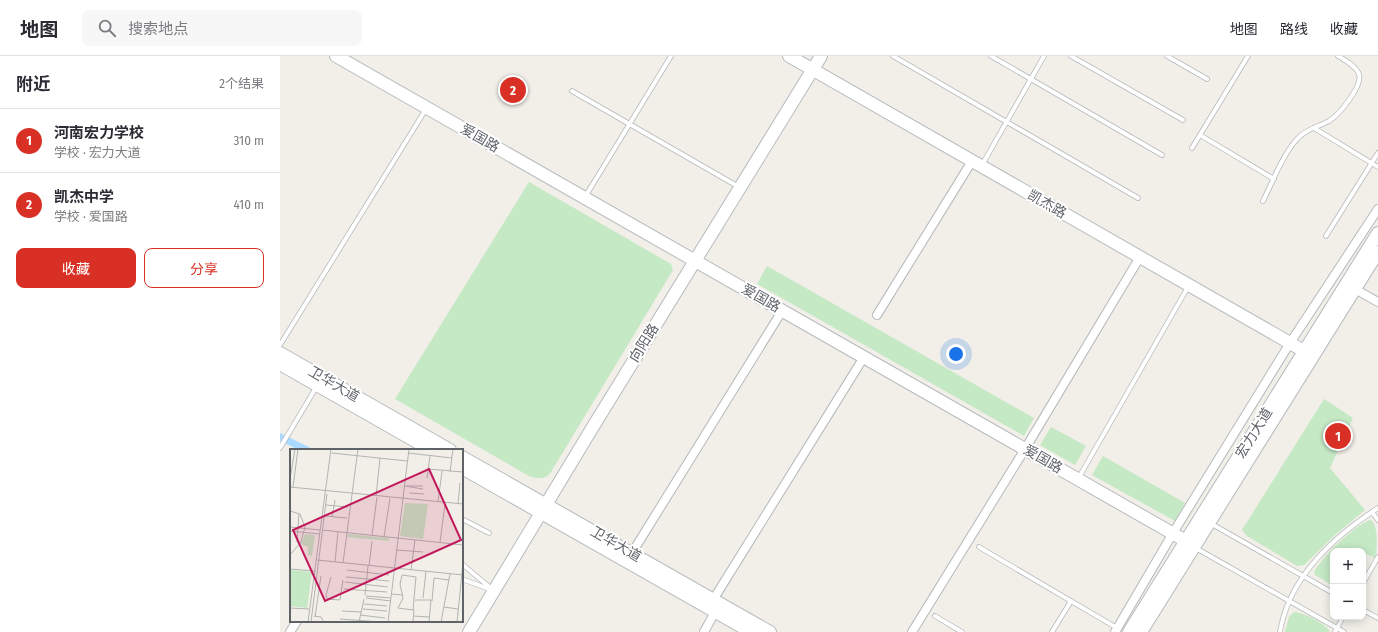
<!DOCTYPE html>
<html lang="zh">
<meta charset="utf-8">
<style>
body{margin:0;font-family:"Fira Sans Condensed","Noto Sans SC",sans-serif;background:#f7f7f7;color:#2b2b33}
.controls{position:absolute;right:12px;bottom:12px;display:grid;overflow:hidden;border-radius:8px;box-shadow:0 2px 10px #0003}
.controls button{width:36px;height:36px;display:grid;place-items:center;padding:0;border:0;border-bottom:1px solid #e1e1e2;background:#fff;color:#2b2b33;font:20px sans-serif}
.you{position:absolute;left:676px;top:298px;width:14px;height:14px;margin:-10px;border:3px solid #fff;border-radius:50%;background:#1a73e8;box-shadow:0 0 0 6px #1a73e833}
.badge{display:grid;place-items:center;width:26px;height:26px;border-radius:50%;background:#d93025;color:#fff;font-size:13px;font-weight:700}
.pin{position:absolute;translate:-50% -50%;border:2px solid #fff;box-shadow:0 1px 4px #0006}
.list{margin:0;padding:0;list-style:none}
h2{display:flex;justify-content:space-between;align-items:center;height:52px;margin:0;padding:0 16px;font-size:17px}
h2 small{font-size:13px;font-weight:400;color:#7c7c81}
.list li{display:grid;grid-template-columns:26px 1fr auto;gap:12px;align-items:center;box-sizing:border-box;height:64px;padding:0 16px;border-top:1px solid #e1e1e2}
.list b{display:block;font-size:15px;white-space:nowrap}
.list p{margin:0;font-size:13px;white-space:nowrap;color:#7c7c81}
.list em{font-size:13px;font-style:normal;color:#7c7c81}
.actions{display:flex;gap:8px;padding:12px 16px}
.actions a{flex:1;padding:9px 0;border:1px solid #d93025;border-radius:8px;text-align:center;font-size:14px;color:#d93025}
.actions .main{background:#d93025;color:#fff}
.icon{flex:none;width:22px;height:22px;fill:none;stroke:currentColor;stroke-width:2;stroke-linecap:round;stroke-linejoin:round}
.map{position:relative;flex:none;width:1098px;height:576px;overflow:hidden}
header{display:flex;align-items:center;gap:24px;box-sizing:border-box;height:56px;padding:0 20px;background:#fff;border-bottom:1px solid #e1e1e2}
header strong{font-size:19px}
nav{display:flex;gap:22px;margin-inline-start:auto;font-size:14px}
.search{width:280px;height:36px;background:#f7f7f7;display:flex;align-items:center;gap:10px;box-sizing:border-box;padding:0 14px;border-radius:8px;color:#7c7c81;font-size:15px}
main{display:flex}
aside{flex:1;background:#fff}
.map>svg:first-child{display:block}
.green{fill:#c5e8c5}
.water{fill:#aadaff}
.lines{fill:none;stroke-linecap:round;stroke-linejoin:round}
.lane-casing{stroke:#b5b8bc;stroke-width:5.5}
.street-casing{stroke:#b5b8bc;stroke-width:10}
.secondary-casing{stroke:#b6babf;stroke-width:14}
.lane{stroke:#fff;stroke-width:4}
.street{stroke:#fff;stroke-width:8}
.secondary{stroke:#fff;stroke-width:12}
.labels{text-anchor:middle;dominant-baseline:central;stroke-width:4;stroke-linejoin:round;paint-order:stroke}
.street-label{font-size:14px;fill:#5f6368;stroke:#fff}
.inset-road{fill:none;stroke:#b3b3b1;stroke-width:1}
.view{fill:#c2185b;fill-opacity:0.15;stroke:#c2185b;stroke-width:2}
.inset-edge{fill:none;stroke:#5f6368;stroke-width:2}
</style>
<header>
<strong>地图</strong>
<div class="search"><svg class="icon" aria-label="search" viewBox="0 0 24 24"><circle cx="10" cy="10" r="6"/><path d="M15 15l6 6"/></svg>搜索地点</div>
<nav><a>地图</a><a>路线</a><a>收藏</a></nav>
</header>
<main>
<aside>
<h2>附近<small>2个结果</small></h2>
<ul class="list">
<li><span class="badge">1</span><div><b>河南宏力学校</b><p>学校 · 宏力大道</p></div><em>310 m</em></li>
<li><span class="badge">2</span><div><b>凯杰中学</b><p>学校 · 爱国路</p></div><em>410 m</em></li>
</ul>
<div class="actions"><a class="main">收藏</a><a>分享</a></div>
</aside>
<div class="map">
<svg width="1098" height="576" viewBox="0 0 1098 576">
<rect width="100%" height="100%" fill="#f1efe8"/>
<g class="green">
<path d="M249 126 391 208 393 214 271 416C265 424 257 423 249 420L115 343Z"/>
<path d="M487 210 754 362 744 380 477 228Z"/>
<path d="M1044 343 1073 362 1050 412 1085 454 1055 479 1024 509 1017 510 967 480 962 474Z"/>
<path d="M771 371 806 390 795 409 760 389Z"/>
<path d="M823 400 905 447 895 465 812 419Z"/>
<path d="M1090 464C1098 466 1098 492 1095 502L1086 498 1083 502V495H1053V530L1035 519 1034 516C1042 501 1074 470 1090 464Z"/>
<path d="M1014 556C1022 556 1047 568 1050 576H1005L1009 561Z"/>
</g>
<path class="water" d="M0 377 35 394H19L0 385Z"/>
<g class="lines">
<defs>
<g id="lane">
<path d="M613 0 858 142"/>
<path d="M711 0 882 99"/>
<path d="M791 0 903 64"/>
<path d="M887 0 927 23"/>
<path d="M292 35 459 131"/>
<path d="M1034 72 1098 111"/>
<path d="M920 79 994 123"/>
<path d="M912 92 968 0"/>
<path d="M702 109 764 0"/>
<path d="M305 141 391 0"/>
<path d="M983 145C993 125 1002 100 1017 83 1026 73 1038 71 1049 65 1059 59 1083 30 1079 18 1076 10 1065 4 1058 0"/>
<path d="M1046 180 1098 97"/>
<path d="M0 289 146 53"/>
<path d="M0 392 37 330"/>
<path d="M798 423 908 231"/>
<path d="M1092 456 1098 464"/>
<path d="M182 463 209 477"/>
<path d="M930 467 1053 537"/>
<path d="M699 491 837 572"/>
<path d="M914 491 1064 576"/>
<path d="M182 508 213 534"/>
<path d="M182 523 209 533"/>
<path d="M1083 527 1098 501"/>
<path d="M1083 554 1098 562"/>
<path d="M655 560 682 576"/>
<path d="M772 576 791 545"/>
<path d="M1000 576C1009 521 1053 481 1098 452"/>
<path d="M1055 576 1063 561"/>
</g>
<g id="street">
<path d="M1075 233 1098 246"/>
<path d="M597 259 692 105"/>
<path d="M352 497 502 255"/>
<path d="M433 544 584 301"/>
<path d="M10 576 17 565"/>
<path d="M424 576 435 556"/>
<path d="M632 576 745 393 860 201"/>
<path d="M835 576 893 477 1010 287 1098 153"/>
</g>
<g id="secondary">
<path d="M56 0 906 485"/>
<path d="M509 0 1024 295"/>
<path d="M0 297 170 394"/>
<path d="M0 308 151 394"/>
<path d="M182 401 490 576"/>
<path d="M182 412 471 576"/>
<path d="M189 576 311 374 541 0"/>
<path d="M849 576 1098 177"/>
<path d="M861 576 1098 196"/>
</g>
</defs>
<use href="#lane" class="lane-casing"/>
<use href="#street" class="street-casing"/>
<use href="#secondary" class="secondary-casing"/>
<use href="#lane" class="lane"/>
<use href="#street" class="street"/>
<use href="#secondary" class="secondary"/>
</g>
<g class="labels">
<g class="street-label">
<text transform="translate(200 82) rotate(30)">爱国路</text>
<text transform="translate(767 148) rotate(30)">凯杰路</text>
<text transform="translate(481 242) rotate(30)">爱国路</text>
<text transform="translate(364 287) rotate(-58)">向阳路</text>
<text transform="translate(54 328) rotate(30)">卫华大道</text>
<text transform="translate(974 377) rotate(-58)">宏力大道</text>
<text transform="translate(763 403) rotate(30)">爱国路</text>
<text transform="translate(336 488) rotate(30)">卫华大道</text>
</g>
</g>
<g transform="translate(10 393)">
<rect width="173" height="173" fill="#f1efe8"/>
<path d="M115 54 138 55 133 90 110 87ZM15 85 25 86 22 107 18 106V98L11 95ZM58 85 99 89V92L57 88ZM0 121 22 123 17 159 0 157Z" fill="#c5e8c5"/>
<path class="inset-road" d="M42 4 117 12M118 4 162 9M138 20 173 23M160 23 163 0M137 29 140 7M0 30 5 0M115 37 133 40M117 37H133M0 38 173 55M3 38 8 0M119 44 134 45M86 47 90 9M148 53 152 22M168 55 170 34M36 56 58 58M0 62 10 65 15 78 11 93 0 106M9 65 7 93 10 95M35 67 57 69M42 68 45 51M0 78 30 81M32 81 173 96M0 82 30 85M82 86 87 48M94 88 100 49M150 93 155 55M106 101 133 103M27 111 173 126M45 113 48 83M53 114 68 0M79 117 82 92M0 120 24 122M57 121 99 126M121 121 125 91M112 126 126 128 123 161 108 159 113 149 110 135ZM41 128 36 146 37 150 50 151 53 131M56 128 99 132M55 133 98 138M54 140 97 143M101 145 113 146M75 146 78 117M76 147 101 149M76 149 101 152M133 149 136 122M125 151H141L139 173M142 152 144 129 159 131M74 155 97 157M154 158 168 160M0 159 19 160M73 160 97 162M52 162 71 163M70 166 95 169M24 167 31 168 34 173M123 167 139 168M25 168 31 127M50 170 90 173M18 173 41 0M21 173 37 45M69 173 74 150M98 173 119 0M123 173 124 160M151 173 160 125M167 173 173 114"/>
<path class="view" d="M139 20 171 91 35 152 3 81Z"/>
<rect width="173" height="173" class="inset-edge"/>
</g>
</svg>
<div class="controls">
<button>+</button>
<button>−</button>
</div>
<div class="you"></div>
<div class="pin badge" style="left:1058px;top:380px">1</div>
<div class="pin badge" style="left:233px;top:34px">2</div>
</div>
</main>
